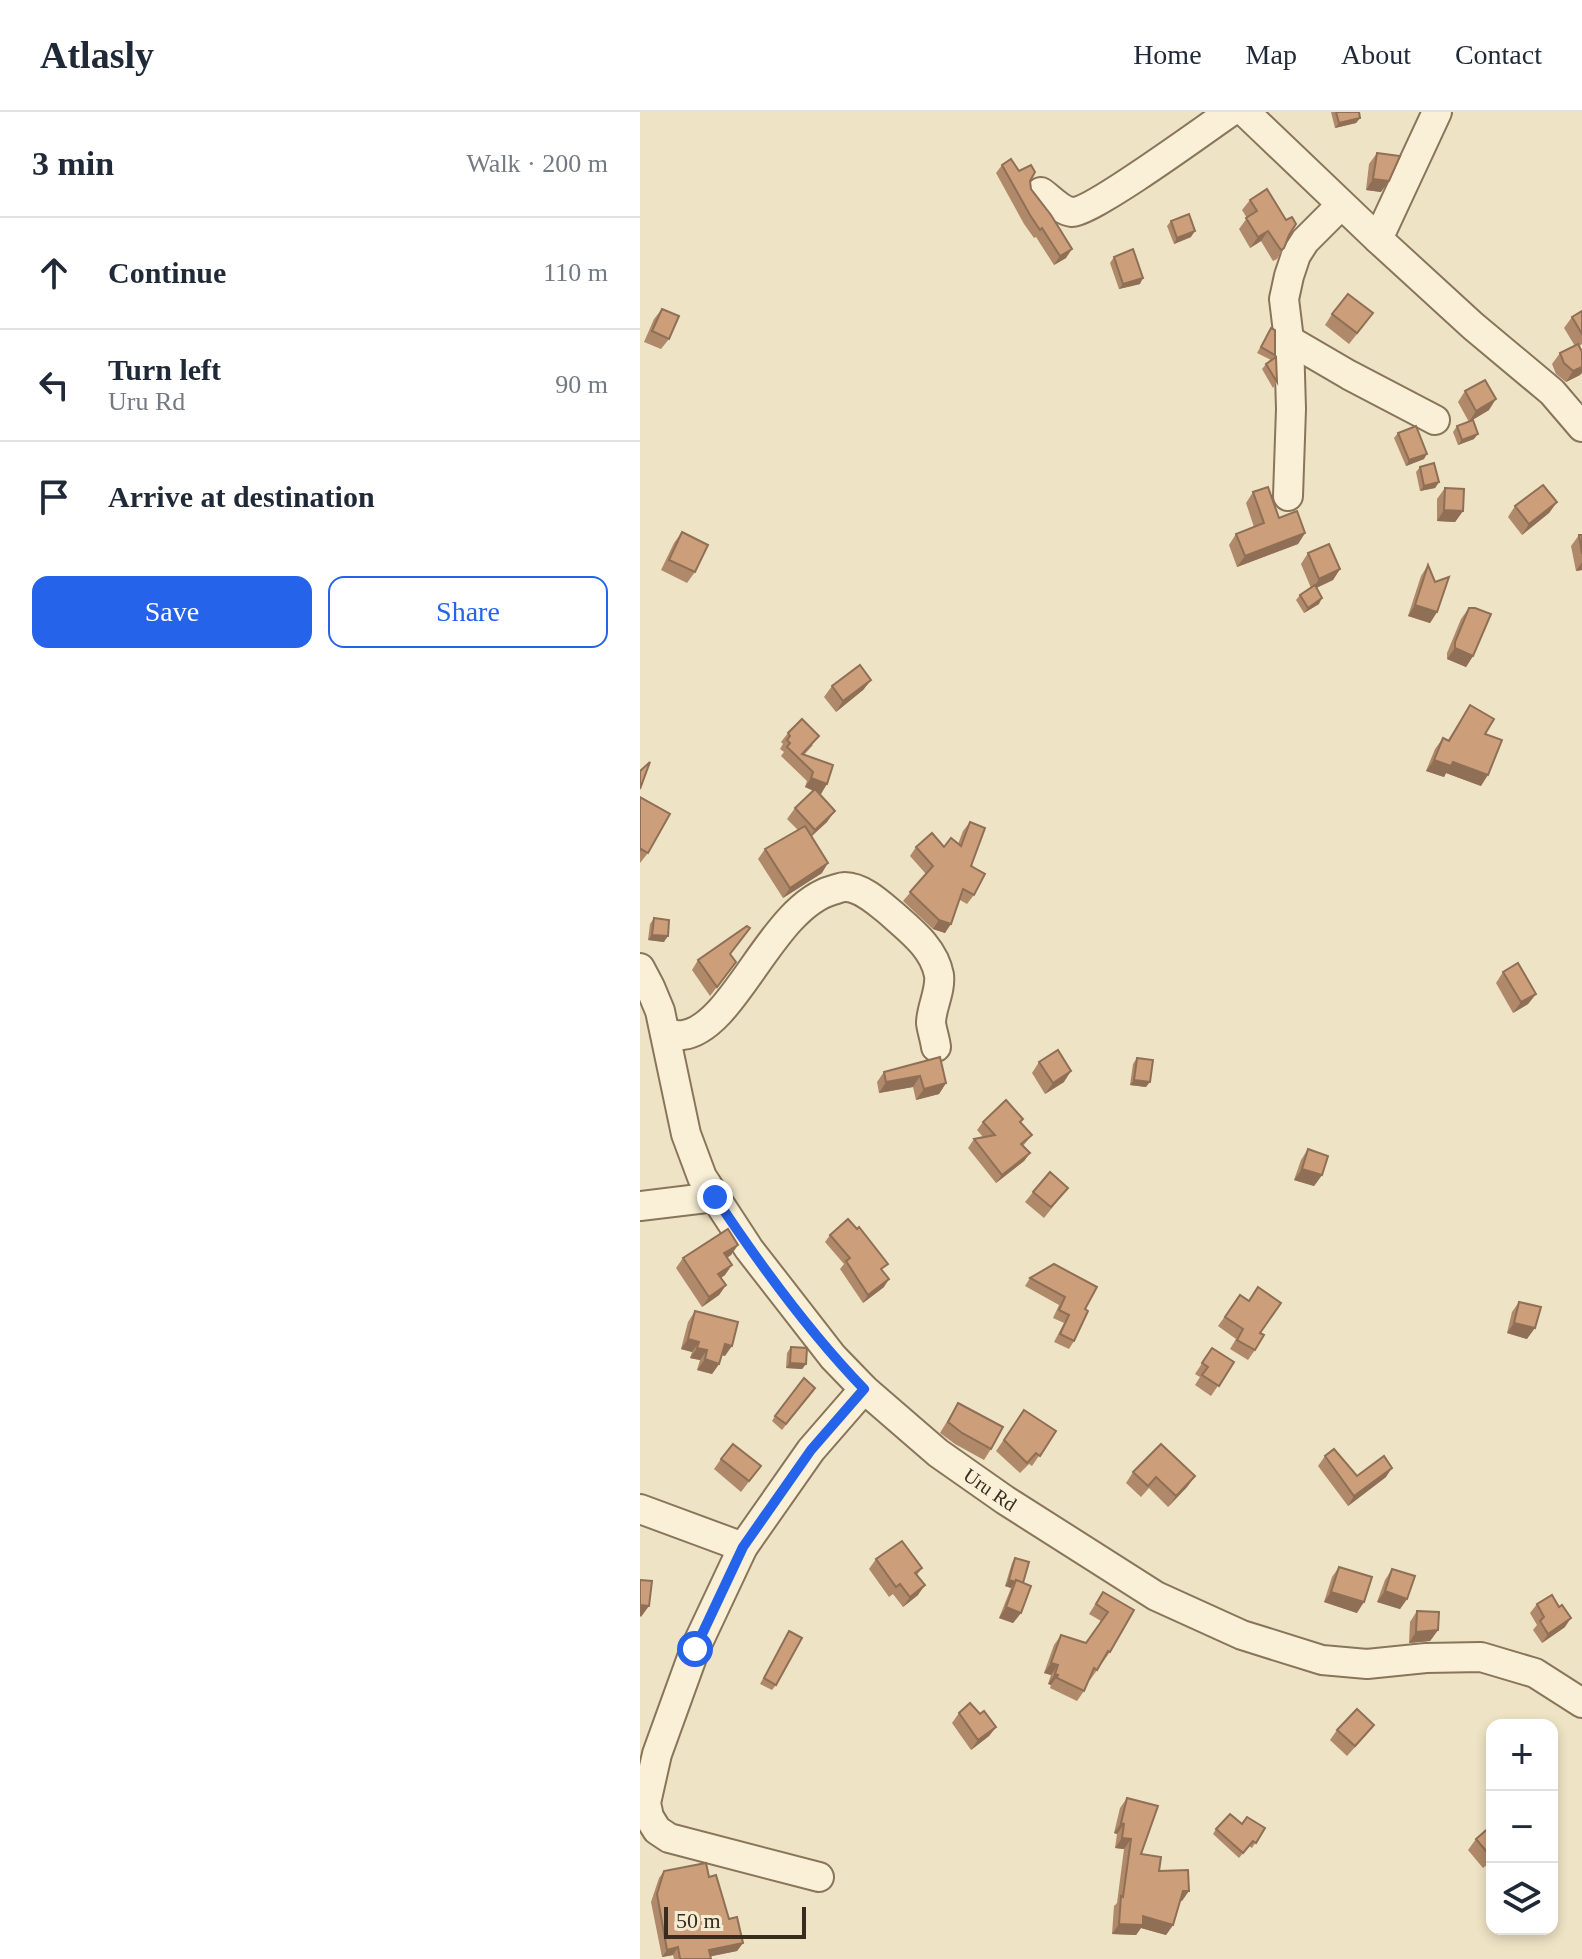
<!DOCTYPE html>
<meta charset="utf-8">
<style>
body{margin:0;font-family:"Times New Roman",serif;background:#f2f2f3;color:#1f2937}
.controls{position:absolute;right:24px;bottom:24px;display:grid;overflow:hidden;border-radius:16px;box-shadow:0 4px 12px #0003}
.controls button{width:72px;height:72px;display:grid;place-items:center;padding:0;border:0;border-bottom:2px solid #e0e1e3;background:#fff;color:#1f2937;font:40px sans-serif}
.scale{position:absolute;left:24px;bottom:20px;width:142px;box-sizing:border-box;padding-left:8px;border:4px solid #382c1e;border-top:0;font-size:22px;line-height:28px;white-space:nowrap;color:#382c1e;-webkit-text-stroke:6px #f5edd3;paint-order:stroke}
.stop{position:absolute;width:24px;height:24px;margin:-18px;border:6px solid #2563eb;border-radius:50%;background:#fff}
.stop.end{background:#2563eb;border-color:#fff;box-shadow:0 2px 8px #0008}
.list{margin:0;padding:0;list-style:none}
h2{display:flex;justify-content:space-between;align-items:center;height:104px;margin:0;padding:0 32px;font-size:34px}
h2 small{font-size:26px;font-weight:400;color:#747a83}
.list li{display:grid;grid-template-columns:52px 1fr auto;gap:24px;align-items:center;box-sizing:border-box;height:112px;padding:0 32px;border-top:2px solid #e0e1e3}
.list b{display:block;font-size:30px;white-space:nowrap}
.list p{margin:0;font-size:26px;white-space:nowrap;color:#747a83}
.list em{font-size:26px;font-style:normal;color:#747a83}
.actions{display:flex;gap:16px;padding:24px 32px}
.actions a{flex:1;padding:18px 0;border:2px solid #2563eb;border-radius:16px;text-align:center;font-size:28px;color:#2563eb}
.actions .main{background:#2563eb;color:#fff}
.icon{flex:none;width:44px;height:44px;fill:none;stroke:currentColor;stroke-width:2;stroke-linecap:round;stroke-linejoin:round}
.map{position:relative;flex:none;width:942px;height:1847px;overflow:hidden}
header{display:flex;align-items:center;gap:48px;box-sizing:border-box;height:112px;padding:0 40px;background:#fff;border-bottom:2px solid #e0e1e3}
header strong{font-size:38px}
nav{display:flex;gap:44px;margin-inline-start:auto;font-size:28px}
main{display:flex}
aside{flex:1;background:#fff}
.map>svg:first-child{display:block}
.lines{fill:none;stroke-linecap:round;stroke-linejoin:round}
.minor-casing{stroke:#88755a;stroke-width:32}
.minor{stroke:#f9f0d7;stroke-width:28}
.wall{fill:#af8969}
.shaded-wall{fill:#8f6f55}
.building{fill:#cc9f7a;stroke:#8f6f55;stroke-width:2}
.route{stroke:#2563eb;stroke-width:10}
.labels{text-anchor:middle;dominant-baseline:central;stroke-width:6;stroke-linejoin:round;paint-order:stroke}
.street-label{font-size:20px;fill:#382c1e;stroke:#f5edd3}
</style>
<header>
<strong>Atlasly</strong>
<nav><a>Home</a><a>Map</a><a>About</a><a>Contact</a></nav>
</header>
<main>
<aside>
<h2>3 min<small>Walk · 200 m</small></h2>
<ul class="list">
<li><svg class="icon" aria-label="ahead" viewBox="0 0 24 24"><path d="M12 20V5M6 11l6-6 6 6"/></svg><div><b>Continue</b></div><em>110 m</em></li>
<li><svg class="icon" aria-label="left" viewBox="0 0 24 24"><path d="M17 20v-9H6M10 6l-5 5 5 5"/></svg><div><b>Turn left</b><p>Uru Rd</p></div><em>90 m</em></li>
<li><svg class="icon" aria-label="arrive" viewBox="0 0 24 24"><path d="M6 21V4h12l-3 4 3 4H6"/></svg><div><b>Arrive at destination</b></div></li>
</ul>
<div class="actions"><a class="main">Save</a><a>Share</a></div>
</aside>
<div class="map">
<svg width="942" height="1847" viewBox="0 0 942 1847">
<rect width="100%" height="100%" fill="#eee3c4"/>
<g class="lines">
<defs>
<g id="minor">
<path d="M605 0 738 127 833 214 912 280 942 315"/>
<path d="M401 80C410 86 421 99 432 100 452 100 567 16 590 0"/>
<path d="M738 127 797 0"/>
<path d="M649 228 709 263 795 308"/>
<path d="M648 384 651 297 649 228 644 187 649 164 656 143 665 129 701 93"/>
<path id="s1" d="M0 856 10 875 20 899 46 1022 62 1065 109 1137 193 1245 224 1277 298 1341 365 1388 516 1484 602 1523 682 1548 727 1552 786 1546 841 1545 895 1561 942 1591"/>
<path d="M25 921C31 922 38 924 43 923 95 916 131 795 193 778 197 777 201 775 205 775 222 775 240 792 252 802 271 819 294 836 299 863 301 879 291 896 291 911 292 919 295 927 296 935"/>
<path d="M0 1094 75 1085"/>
<path d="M0 1397 103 1435"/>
<path d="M179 1765 29 1726 17 1718 9 1705 6 1691 17 1642 55 1537 103 1435 171 1338 224 1277"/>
</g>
</defs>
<use href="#minor" class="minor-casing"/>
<use href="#minor" class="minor"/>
</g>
<g class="wall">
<path d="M691 0H719L720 6 716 11 695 16Z"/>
<path d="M737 41 741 80 726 78 729 52Z"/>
<path d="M362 53 379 59 390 69 391 77 426 146 414 153 396 125 394 126 384 112 356 61Z"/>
<path d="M610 88 649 123 644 136 637 147 633 149 621 129 610 136 599 117 607 106 602 98Z"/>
<path d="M531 109 551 125 534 132 527 114Z"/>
<path d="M474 145 500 172 479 177 470 151Z"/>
<path d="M22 197 29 227 21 237 4 230 14 207Z"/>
<path d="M942 199V232L939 234 940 263 926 270 916 262 912 252 920 241 935 234 924 216 932 205Z"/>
<path d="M692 202 725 212 709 232 685 213Z"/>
<path d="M631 216 635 243 632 248 637 270 633 276 622 257 626 252 631 248 617 241Z"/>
<path d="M825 279 849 298 829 310 818 290Z"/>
<path d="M817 314 834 327 818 333 813 320Z"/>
<path d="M758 321 784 347 766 354 754 326Z"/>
<path d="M780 355 799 370 795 376 780 379 776 360Z"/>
<path d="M805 376 823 399 815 410 797 409V387Z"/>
<path d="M613 380 639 406 665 421 658 432 597 455 589 433 596 422 614 415 606 391Z"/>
<path d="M917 390 909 401 882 423 868 405 875 394Z"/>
<path d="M42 420 55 460 47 471 21 458 34 431Z"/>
<path d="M939 423H942V458L936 459 931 434Z"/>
<path d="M668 441 700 457 693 468 676 476 679 492 664 501 656 488 660 483 671 476 661 452Z"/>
<path d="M788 453 797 500 790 511 768 504 781 464Z"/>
<path d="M829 496 833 544 826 555 807 547V541L821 507Z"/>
<path d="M231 568 223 578 196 600 184 585 192 574Z"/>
<path d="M830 593 845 622 841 674 806 661 804 665 786 659 795 637 803 626 808 628Z"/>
<path d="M148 621 173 633 164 643 193 653 181 682 178 680 187 710 172 724 182 761 143 786 118 747 125 737 158 718 147 707 155 696 174 679 165 675 167 669 141 644 144 640 140 637 143 632 141 630Z"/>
<path d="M0 685 8 741 0 751Z"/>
<path d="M330 710 334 783 327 792 320 788 305 821 293 817 263 789 286 762 270 744 276 735H304L318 732 323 719Z"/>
<path d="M14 806 24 830 8 828 10 812Z"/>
<path d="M58 848 96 850 70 884 52 858Z"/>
<path d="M863 860 896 882 888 892 873 901 856 871Z"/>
<path d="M300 945 306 971 299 982 276 988 273 975 239 981 237 970 244 960Z"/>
<path d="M497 946 506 975 490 973 493 952Z"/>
<path d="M399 950 424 970 405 982 392 961Z"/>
<path d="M343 1010H381L392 1023 383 1034 390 1041 384 1049 356 1071 328 1036 334 1027 343 1025 337 1018Z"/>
<path d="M668 1037 682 1063 674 1074 654 1068 661 1048Z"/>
<path d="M428 1076 404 1106 385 1090 393 1080Z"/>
<path d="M190 1123 243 1159 244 1175 223 1191 200 1157 204 1152 185 1130Z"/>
<path d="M98 1133 91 1143 87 1146 85 1163 81 1166 86 1173 79 1183 62 1195 36 1156 43 1146Z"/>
<path d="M414 1152 445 1197 434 1229 429 1237 414 1230 424 1211 413 1206 419 1193 385 1174 390 1166Z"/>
<path d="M600 1183 620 1221 615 1238 608 1248 590 1237 596 1227 578 1214Z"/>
<path d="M879 1190 887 1227 867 1221 872 1200Z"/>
<path d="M55 1199 85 1244 82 1243 79 1252 72 1262 57 1258 60 1248 50 1246 52 1240 41 1237 48 1210Z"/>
<path d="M151 1235 166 1252 162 1257 146 1256 147 1241Z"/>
<path d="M572 1236 594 1250 571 1284 555 1273 560 1265 555 1262Z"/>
<path d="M175 1276 142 1318 132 1309 135 1304Z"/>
<path d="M318 1291 351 1337 344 1348 315 1332 300 1321Z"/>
<path d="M384 1298 416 1319 392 1354 389 1352 380 1361 356 1339Z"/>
<path d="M685 1344 717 1364 746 1365 708 1394 678 1354Z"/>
<path d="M81 1347 121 1354 101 1380 74 1357Z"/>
<path d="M493 1360 555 1364 547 1375 528 1395 509 1376 501 1385 486 1371Z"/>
<path d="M375 1446 383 1471 381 1501 373 1511 359 1506 371 1476 365 1474 372 1451Z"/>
<path d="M236 1447 282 1456 277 1463 278 1483 263 1495 253 1482 249 1485 229 1457Z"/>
<path d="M699 1455 717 1501 684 1490 692 1465Z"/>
<path d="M752 1457 767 1487 760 1497 737 1490 745 1468Z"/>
<path d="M463 1480 494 1498 470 1540 450 1568 449 1567 444 1579 437 1589 410 1576 411 1573 408 1572 411 1563 404 1561 414 1533 421 1523 446 1531 461 1509 449 1502Z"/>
<path d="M897 1492 925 1515 902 1531 893 1518 897 1513 890 1501Z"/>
<path d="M777 1499 798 1518 790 1529 769 1531 770 1510Z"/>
<path d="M149 1519 136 1573 132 1578 120 1572Z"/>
<path d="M319 1601 340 1602 356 1615 349 1624 331 1638 312 1611Z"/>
<path d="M697 1618 726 1623 707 1644 690 1628Z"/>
<path d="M487 1686 501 1742 519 1759 542 1789H540L533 1813 526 1823 501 1816 496 1823 472 1822 474 1794 477 1791 484 1737 475 1736 477 1722 474 1721 480 1696Z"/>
<path d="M602 1712 625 1716 612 1736 609 1734 599 1746 573 1722 576 1717Z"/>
<path d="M852 1713V1756L848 1752 843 1756 828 1738 836 1727Z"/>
<path d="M24 1759 69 1765 89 1807 103 1831 97 1839 71 1844V1847H34L33 1843 22 1845 11 1790 19 1766Z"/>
</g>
<g class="shaded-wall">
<path d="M720 6 716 11 695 16 699 11Z"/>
<path d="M733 67 749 69 741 80 726 78Z"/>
<path d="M555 119 551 125 534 132 537 126Z"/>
<path d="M628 119 621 129 610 136 618 125Z"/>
<path d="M432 137 426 146 414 153 420 144Z"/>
<path d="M503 166 500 172 479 177 483 172Z"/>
<path d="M942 255V261L940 263 926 270 933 259Z"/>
<path d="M856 287 849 298 829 310 836 299Z"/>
<path d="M838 322 834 327 818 333 822 328Z"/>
<path d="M787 342 784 347 766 354 769 348Z"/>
<path d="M799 370 795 376 780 379 784 374Z"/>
<path d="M917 390 909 401 882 423 889 412Z"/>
<path d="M804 398 823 399 815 410 797 409Z"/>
<path d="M665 421 658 432 597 455 605 444Z"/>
<path d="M942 450V458L936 459Z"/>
<path d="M700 457 693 468 672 478 679 467Z"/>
<path d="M682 486 679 492 664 501 668 496Z"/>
<path d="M775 493 797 500 790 511 768 504Z"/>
<path d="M815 536 833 544 826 555 807 547Z"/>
<path d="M231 568 223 578 196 600 203 589Z"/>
<path d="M794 648 813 650 848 663 841 674 806 661 804 665 786 659Z"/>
<path d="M171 666 187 672 181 682 165 675Z"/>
<path d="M195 699 187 710 167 728 175 718Z"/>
<path d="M188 751 182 761 143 786 150 776Z"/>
<path d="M299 808 311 812 305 821 293 817Z"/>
<path d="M12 823 28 824 24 830 8 828Z"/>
<path d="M896 882 888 892 873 901 881 890Z"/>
<path d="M431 959 424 970 405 982 413 971Z"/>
<path d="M280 964 273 975 239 981 246 970Z"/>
<path d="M494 968 510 970 506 975 490 973Z"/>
<path d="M306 971 299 982 276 988 284 977Z"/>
<path d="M390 1041 384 1049 356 1071 362 1063Z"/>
<path d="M662 1057 682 1063 674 1074 654 1068Z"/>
<path d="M98 1133 91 1143 77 1152 84 1141Z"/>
<path d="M92 1153 85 1163 71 1172 78 1162Z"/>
<path d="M249 1167 244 1175 223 1191 228 1183Z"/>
<path d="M86 1173 79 1183 62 1195 69 1185Z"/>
<path d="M874 1211 895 1216 887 1227 867 1221Z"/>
<path d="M48 1227 59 1230 52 1240 41 1237Z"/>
<path d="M85 1232 92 1234 85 1244 78 1242Z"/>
<path d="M57 1236 67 1238 60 1248 50 1246Z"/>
<path d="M65 1247 79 1252 72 1262 57 1258Z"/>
<path d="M150 1251 166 1252 162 1257 146 1256Z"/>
<path d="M752 1356 746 1365 708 1394 714 1384Z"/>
<path d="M555 1364 547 1375 528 1395 536 1384Z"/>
<path d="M369 1468 375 1470 371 1476 365 1474Z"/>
<path d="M285 1473 278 1483 263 1495 270 1485Z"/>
<path d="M745 1479 767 1487 760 1497 737 1490Z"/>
<path d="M691 1480 724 1490 717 1501 684 1490Z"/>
<path d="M0 1493 9 1494 1 1505 0 1504Z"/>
<path d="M366 1495 381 1501 373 1511 359 1506Z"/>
<path d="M931 1506 925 1515 902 1531 908 1522Z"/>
<path d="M798 1518 790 1529 769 1531 776 1520Z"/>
<path d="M411 1551 418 1553 411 1563 404 1561Z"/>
<path d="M415 1562 418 1563 411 1573 408 1572Z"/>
<path d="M356 1615 349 1624 331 1638 338 1628Z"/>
<path d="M481 1711 484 1712 477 1722 474 1721Z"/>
<path d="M482 1726 491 1727 484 1737 475 1736Z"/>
<path d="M543 1779H549L542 1789H536Z"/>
<path d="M503 1804 533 1813 526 1823 501 1816 496 1823 472 1822 479 1812Z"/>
<path d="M103 1831 97 1839 63 1846 69 1838Z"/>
<path d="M38 1835 33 1843 22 1845 27 1838Z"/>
</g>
<g class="building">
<path d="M696 0H719L720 6 699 11Z"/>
<path d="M737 41 760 44 749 69 733 67Z"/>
<path d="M371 47 379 59 391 53 395 60 390 69 391 77 411 103 432 137 420 144 402 116 400 118 390 103 362 53Z"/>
<path d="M627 77 646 108 652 105 656 112 649 123 644 136 641 138 628 119 618 125 606 106 617 99 610 88Z"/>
<path d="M549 102 555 119 537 126 531 109Z"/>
<path d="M493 137 503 166 483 172 474 145Z"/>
<path d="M708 182 733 201 717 221 692 202Z"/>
<path d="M22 197 39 204 29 227 12 219Z"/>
<path d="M942 199V222L932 205Z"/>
<path d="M631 216 635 218V243L621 235Z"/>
<path d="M938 232 942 240V255L933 259 924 251 920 241Z"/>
<path d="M636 245 637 270 626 252Z"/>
<path d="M845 268 856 287 836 299 825 279Z"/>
<path d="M833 308 838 322 822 328 817 314Z"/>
<path d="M776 314 787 342 769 348 758 321Z"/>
<path d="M794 351 799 370 784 374 780 355Z"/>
<path d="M903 373 917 390 889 412 875 394Z"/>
<path d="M628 375 639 406 657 399 665 421 605 444 596 422 624 411 613 380Z"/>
<path d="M805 376 824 377 823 399 804 398Z"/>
<path d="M42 420 68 433 55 460 29 448Z"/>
<path d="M939 423H942V442Z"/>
<path d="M689 432 700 457 679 467 668 441Z"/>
<path d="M788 453 795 470 809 465 797 500 775 493Z"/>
<path d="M675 473 682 486 668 496 660 483Z"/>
<path d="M829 496H835L851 502 833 544 815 536V530Z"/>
<path d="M220 553 231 568 203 589 192 574Z"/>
<path d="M830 593 854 607 845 622 862 628 848 663 813 650 811 654 794 648 803 626 809 629Z"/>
<path d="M162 607 179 624 162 642 193 653 187 672 171 666 173 660 147 635 150 631 147 628 150 624 148 621Z"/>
<path d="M10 650 0 677V659Z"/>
<path d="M175 677 195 699 175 718 155 696Z"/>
<path d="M0 685 30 702 8 741 1 737 0 739Z"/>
<path d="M330 710 345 716 331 754 345 762 334 783 323 777 311 812 299 808 270 780 293 754 276 735 292 721 304 735 311 726 321 734Z"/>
<path d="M165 714 188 751 150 776 125 737Z"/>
<path d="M14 806 29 808 28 824 12 823Z"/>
<path d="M107 814 110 816 90 842 96 850 77 875 58 848Z"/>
<path d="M878 851 896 882 881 890 863 860Z"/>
<path d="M418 938 431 959 413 971 399 950Z"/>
<path d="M300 945 306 971 284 977 280 964 246 970 244 960Z"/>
<path d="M497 946 513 948 510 970 494 968Z"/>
<path d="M366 988 383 1007 380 1010 392 1023 381 1032 390 1041 362 1063 334 1027 355 1023 343 1010Z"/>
<path d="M668 1037 688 1044 682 1063 662 1057Z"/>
<path d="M410 1060 428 1076 411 1095 393 1080Z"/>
<path d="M208 1107 217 1117 219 1115 248 1152 241 1157 249 1167 228 1183 206 1149 210 1146 190 1123Z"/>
<path d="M88 1117 98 1133 84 1141 92 1153 78 1162 86 1173 69 1185 43 1146Z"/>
<path d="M414 1152 457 1175 445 1197 448 1199 434 1229 420 1222 429 1203 419 1198 425 1185 390 1166Z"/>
<path d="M618 1175 641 1191 620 1221 624 1223 615 1238 597 1228 603 1217 585 1205 600 1183 609 1189Z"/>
<path d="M879 1190 901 1195 895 1216 874 1211Z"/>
<path d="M55 1199 98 1210 92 1234 85 1232 79 1252 65 1247 67 1238 57 1236 59 1230 48 1227Z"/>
<path d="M151 1235 167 1236 166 1252 150 1251Z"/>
<path d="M572 1236 594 1250 579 1274 562 1263 568 1255 562 1251Z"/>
<path d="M164 1266 175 1276 146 1312 135 1304Z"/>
<path d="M318 1291 363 1315 351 1337 322 1321 308 1310Z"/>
<path d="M384 1298 416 1319 400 1344 396 1341 387 1351 364 1328Z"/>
<path d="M93 1332 121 1354 109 1369 81 1347Z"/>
<path d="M521 1332 555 1364 536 1384 516 1365 508 1374 493 1360Z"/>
<path d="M694 1337 717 1364 744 1344 752 1356 714 1384 685 1344Z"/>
<path d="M262 1429 282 1456 275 1461 285 1473 270 1485 260 1472 256 1475 236 1447Z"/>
<path d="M375 1446 389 1450 383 1471 376 1468V1470L369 1468Z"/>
<path d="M699 1455 732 1465 724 1490 691 1480Z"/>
<path d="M752 1457 775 1464 767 1487 745 1479Z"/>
<path d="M0 1468 12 1469 9 1494 0 1493Z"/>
<path d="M376 1468 391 1474 381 1501 366 1495Z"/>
<path d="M463 1480 494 1498 470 1540 468 1539 457 1558 454 1556 444 1579 417 1566 418 1563 415 1562 418 1553 411 1551 421 1523 446 1531 468 1500 456 1492Z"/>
<path d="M912 1483 919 1495 922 1493 931 1506 908 1522 900 1509 904 1505 897 1492Z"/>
<path d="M777 1499 799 1500 798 1518 776 1520Z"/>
<path d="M149 1519 162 1526 136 1573 124 1566Z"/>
<path d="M330 1591 340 1602 344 1599 356 1615 338 1628 319 1601Z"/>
<path d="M717 1597 734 1613 715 1634 697 1618Z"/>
<path d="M487 1686 518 1694 501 1742 521 1745 519 1759 548 1758 549 1779H543L533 1813 503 1804V1813L479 1812 481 1784 483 1785 491 1727 482 1726 484 1712 481 1711Z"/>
<path d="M590 1702 602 1712 607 1705 625 1716 616 1731 613 1729 603 1741 576 1717Z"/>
<path d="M852 1713V1744L851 1745 836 1727Z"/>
<path d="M66 1751 69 1765 76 1763 89 1807 97 1805 103 1831 69 1838 71 1847H40L38 1835 27 1838 17 1782 24 1759Z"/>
</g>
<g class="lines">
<path class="route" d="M55 1537 103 1435 171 1338 224 1277C168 1219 120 1153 75 1085"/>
</g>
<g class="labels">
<g class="street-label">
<text stroke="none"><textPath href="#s1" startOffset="648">Uru Rd</textPath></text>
</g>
</g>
</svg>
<div class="controls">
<button>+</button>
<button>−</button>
<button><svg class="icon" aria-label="layers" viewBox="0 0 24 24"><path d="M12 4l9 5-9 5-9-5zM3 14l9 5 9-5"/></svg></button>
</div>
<div class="scale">50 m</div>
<div class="stop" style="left:55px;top:1537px"></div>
<div class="stop end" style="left:75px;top:1085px"></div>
</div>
</main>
